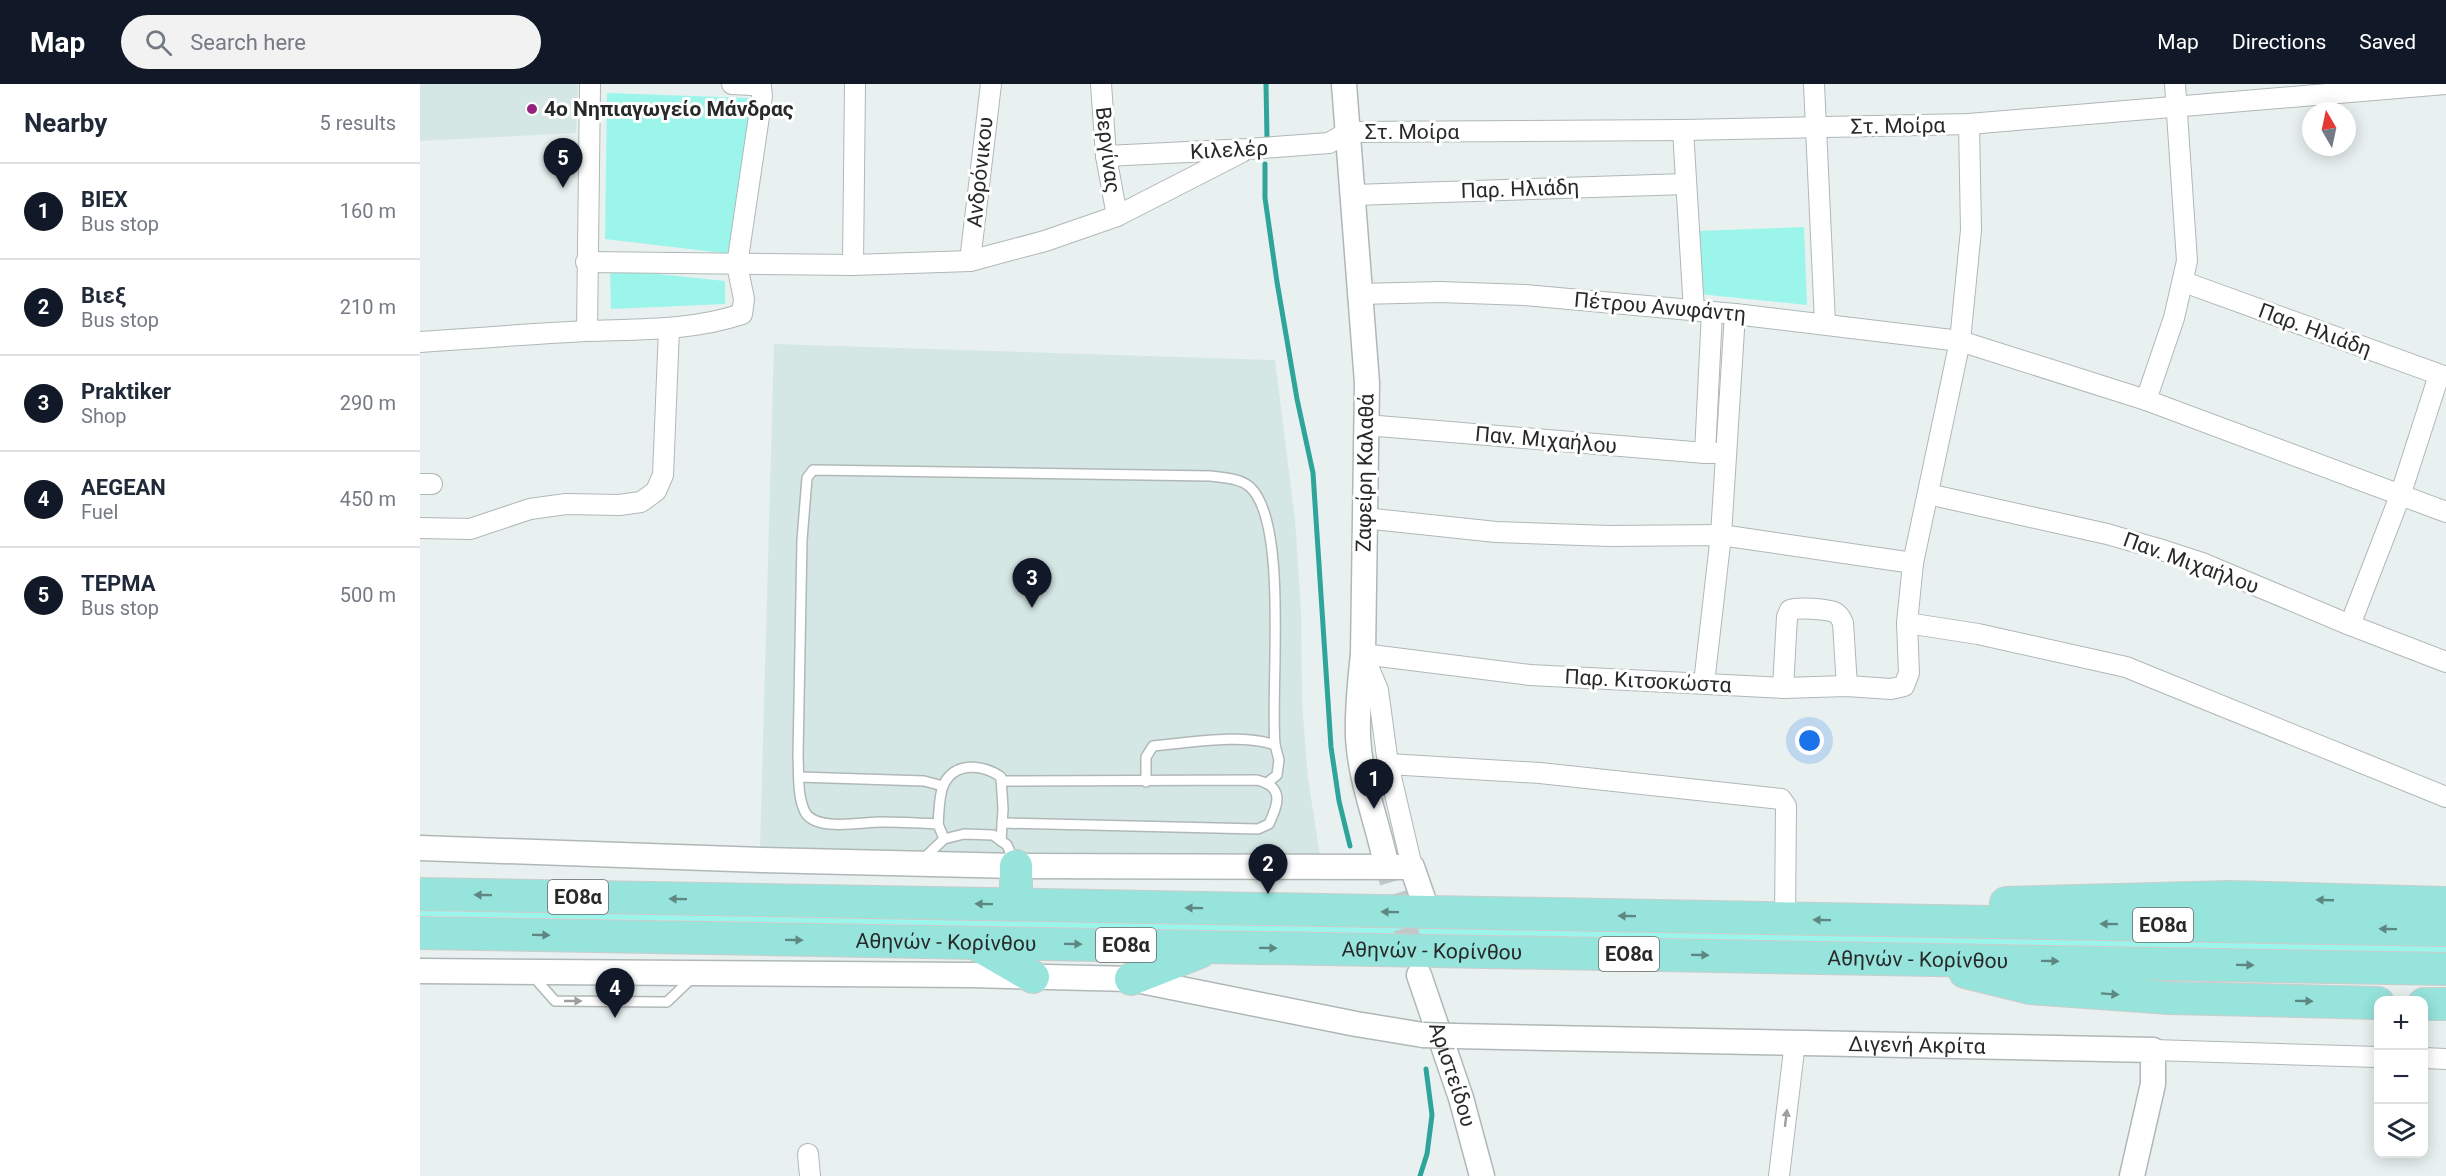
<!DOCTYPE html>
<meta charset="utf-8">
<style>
body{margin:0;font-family:Roboto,sans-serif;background:#f2f2f3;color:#1f2937}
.controls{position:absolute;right:18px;bottom:18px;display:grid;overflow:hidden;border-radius:12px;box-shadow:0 3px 15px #0003}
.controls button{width:54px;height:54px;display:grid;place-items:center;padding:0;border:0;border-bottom:2px solid #e0e1e3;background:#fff;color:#1f2937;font:30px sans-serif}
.compass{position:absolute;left:1882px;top:18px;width:54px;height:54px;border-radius:50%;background:#fff;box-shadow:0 3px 15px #0003;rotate:351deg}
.you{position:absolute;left:1390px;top:657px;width:21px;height:21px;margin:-15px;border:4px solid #fff;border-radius:50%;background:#1a73e8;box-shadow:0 0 0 9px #1a73e833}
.badge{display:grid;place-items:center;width:39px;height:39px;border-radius:50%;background:#111827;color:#fff;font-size:20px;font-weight:700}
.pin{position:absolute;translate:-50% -50px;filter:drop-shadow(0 2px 3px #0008)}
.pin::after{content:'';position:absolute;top:32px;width:21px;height:18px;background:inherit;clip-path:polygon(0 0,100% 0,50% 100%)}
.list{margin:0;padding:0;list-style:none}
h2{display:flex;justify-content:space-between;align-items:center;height:78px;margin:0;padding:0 24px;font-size:26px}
h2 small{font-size:20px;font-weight:400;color:#747a83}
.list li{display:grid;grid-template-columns:39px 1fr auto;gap:18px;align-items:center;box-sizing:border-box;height:96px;padding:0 24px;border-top:2px solid #e0e1e3}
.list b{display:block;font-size:22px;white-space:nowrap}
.list p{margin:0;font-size:20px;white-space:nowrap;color:#747a83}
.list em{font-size:20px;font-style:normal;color:#747a83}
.icon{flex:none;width:33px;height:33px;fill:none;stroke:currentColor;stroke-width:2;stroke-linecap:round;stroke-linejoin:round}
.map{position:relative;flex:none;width:2026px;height:1092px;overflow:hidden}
header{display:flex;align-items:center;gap:36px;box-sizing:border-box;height:84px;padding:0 30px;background:#111827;color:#fff}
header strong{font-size:28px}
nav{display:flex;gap:33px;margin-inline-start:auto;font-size:21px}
.search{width:420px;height:54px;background:#f2f2f3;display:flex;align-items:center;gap:15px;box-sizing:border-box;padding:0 21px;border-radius:33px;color:#747a83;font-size:22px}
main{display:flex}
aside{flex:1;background:#fff}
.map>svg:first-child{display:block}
.built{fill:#d4e7e4}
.green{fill:#9cf5ea}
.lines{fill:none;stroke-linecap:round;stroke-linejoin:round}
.stream{stroke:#2fa49a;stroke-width:5}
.tertiary-tunnel{stroke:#c1c9c8;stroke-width:24;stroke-dasharray:24 12;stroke-linecap:butt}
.service-casing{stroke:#b0b8b7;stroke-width:12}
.minor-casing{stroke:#b0b8b7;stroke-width:22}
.tertiary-casing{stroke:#b0b8b7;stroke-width:27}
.trunk-casing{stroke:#cbcccc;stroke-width:34}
.service{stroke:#fff;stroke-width:9}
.minor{stroke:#fff;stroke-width:20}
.tertiary{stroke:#fff;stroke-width:24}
.trunk{stroke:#96e4dc;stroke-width:32}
.tertiary-bridge-casing{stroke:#b0b8b7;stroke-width:27;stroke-linecap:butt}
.tertiary-bridge{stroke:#fff;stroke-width:24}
.oneway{fill:#5e8782}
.oneway2{fill:#9e9f9f}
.poi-dot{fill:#94207f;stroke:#fff;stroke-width:2}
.labels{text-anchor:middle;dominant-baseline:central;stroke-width:6;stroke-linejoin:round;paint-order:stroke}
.shield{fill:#fff;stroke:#686a69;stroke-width:1.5}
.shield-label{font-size:20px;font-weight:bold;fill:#272a29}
.poi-label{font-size:21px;font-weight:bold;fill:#272a29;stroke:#fff;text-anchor:start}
.street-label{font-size:21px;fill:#272a29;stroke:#fff}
</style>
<header>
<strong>Map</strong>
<div class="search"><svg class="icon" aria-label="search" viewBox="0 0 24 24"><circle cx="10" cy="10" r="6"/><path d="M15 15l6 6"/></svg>Search here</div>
<nav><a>Map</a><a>Directions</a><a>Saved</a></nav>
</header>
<main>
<aside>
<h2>Nearby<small>5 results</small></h2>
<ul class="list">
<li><span class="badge">1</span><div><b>ΒΙΕΧ</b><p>Bus stop</p></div><em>160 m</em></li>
<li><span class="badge">2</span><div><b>Βιεξ</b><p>Bus stop</p></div><em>210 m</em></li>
<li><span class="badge">3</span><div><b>Praktiker</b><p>Shop</p></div><em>290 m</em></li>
<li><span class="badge">4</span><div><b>AEGEAN</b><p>Fuel</p></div><em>450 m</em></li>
<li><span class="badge">5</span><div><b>ΤΕΡΜΑ</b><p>Bus stop</p></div><em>500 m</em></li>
</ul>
</aside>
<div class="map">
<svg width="2026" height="1092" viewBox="0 0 2026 1092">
<rect width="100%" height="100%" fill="#e8f1f0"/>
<g class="built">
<path d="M0 0H158L156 49 0 57Z"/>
<path d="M354 260 855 276 875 435 881 527 882 619 888 694 901 778 340 765Z"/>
</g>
<g class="green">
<path d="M187 9 329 14 328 88 311 170 185 155Z"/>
<path d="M1384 143 1387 221 1279 210 1278 147Z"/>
<path d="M190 185 305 197V220L191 225Z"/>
<path d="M0 825 2026 862V869L0 832Z"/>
</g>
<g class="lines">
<g class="stream">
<path d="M846 0 847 54"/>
<path d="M845 80V114L857 198 877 315 893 389 911 663 919 717 930 762"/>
<path d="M1000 1092 1007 1070 1012 1031 1006 985"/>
</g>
<path class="tertiary-tunnel" d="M965 775 996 880"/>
<defs>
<g id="service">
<path d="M379 693 504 697 523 702"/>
<path d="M581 697 837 696C865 703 858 720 849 740L838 745 582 739"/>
<path d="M726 698V673L733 662C769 659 822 649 855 661L859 676 857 691 847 699"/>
<path d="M518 740C519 729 519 712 523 702 534 677 563 680 581 693L583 725 581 757"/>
<path d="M524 755 518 740C499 739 480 738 461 738 442 738 396 748 385 728 377 712 379 689 378 672L382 456 387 394 393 386 791 392C804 394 820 394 830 403 869 439 850 605 855 661"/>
<path d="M502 776 524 755 544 750 573 751 587 761 594 777"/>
<path d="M112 891 135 917 247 918 272 894"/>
</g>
<g id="minor">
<path d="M681 0 686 72 697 132"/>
<path d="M1394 0 1405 239"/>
<path d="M1263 46 1274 227"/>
<path d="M686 72 828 65 909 59 928 48 1263 46 1549 40 2026 0"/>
<path d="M934 111 1266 100"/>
<path d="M550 177 571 0"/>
<path d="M166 178 433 181 550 177 625 157 697 132 822 68"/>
<path d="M433 181 435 0"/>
<path d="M1764 198 2026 293"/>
<path d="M939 210 1020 208 1105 211 1315 230 1540 257 1726 316 2026 428"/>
<path d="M167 247 170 0"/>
<path d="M0 258C55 254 111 250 166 247 219 245 271 247 322 230L324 215 317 181 342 12 341 3 332 1 312 0"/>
<path d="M1726 316 1754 234 1767 177 1755 0"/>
<path d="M946 341 1285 369H1306"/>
<path d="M1285 369 1292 228"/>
<path d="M0 400H12"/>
<path d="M1508 410 1687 450 1739 465 1782 479 1930 541 2026 578"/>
<path d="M944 434 1076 448 1189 452 1301 451 1493 479"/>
<path d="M0 444 50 445 110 425 146 420 199 421 221 418 236 407 243 391 249 245"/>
<path d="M1487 539 1558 550 1706 583 2026 713"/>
<path d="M1930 541 1980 412 2019 291"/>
<path d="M1284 599 1301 451 1315 230"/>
<path d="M1363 604 1367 533 1370 526C1378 523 1405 525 1414 528 1419 530 1421 534 1423 539L1427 602"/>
<path d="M968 680 1120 689 1361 715 1366 722 1365 835"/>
<path d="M992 783 968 680 958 606 943 570 1110 591 1363 604 1427 602 1471 605 1484 602 1489 589 1487 539 1493 479 1540 257 1551 146 1549 40"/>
<path d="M1733 966 1958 973"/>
<path d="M2004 974 2026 975"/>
<path d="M388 1070 390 1092"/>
<path d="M1359 1092 1375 958"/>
</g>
<g id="tertiary">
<path d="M924 0 947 299 943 570C940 597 937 625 938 653 940 694 956 735 965 775"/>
<path d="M0 764 342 776 596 782 992 783 1008 829"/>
<path d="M0 887 550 891 711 895 936 940 1003 951"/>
<path id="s1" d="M999 891 1041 1014 1062 1092"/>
<path id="s2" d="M1035 952 1733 966V1000L1712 1092"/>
</g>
<g id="trunk">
<path d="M0 810 2026 846"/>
<path d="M1586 819 1810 813 2026 819"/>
<path d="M596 821V782"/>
<path id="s3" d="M0 849 2026 885"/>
<path d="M558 861 613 893"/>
<path d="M1545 888 1610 904 1750 914 1958 919"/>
<path d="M711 895 780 868"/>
<path d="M2004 920H2026"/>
</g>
</defs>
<use href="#service" class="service-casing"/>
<use href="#minor" class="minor-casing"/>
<use href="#tertiary" class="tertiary-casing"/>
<use href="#trunk" class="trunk-casing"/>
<use href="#service" class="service"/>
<use href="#minor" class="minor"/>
<use href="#tertiary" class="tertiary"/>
<use href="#trunk" class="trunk"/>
<defs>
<path id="tertiary-bridge" d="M1003 951 1035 952"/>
</defs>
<use href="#tertiary-bridge" class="tertiary-bridge-casing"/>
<use href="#tertiary-bridge" class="tertiary-bridge"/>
</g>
<defs><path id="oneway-solid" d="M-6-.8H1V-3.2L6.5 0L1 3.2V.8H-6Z" transform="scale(1.5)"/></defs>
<g class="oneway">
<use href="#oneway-solid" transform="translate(63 811) rotate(-179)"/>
<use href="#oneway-solid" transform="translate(258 815) rotate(-179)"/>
<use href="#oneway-solid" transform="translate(1905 816) rotate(-178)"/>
<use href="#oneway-solid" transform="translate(564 820) rotate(-179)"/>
<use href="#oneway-solid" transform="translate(774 824) rotate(-179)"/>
<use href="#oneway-solid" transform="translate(970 828) rotate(-179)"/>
<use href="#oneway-solid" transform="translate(1207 832) rotate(-179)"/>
<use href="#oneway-solid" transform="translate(1402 836) rotate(-179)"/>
<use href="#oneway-solid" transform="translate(1689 840) rotate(-179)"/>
<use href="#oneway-solid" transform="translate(1968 845) rotate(-179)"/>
<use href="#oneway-solid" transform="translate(121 851) rotate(1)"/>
<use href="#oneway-solid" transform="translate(374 856) rotate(1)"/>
<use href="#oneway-solid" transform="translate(653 860) rotate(1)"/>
<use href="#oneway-solid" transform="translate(848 864) rotate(1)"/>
<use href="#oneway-solid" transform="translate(1280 871) rotate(1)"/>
<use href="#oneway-solid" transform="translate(1630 877) rotate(1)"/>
<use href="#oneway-solid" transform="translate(1825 881) rotate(1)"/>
<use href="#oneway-solid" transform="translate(1690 910) rotate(4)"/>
<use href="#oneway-solid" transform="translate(1884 917) rotate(1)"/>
</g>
<g class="oneway2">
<use href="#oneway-solid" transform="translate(153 917)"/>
<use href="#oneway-solid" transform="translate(1366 1034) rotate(-83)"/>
</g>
<circle class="poi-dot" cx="112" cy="25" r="6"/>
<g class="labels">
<g class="shield">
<rect x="128" y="796" width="60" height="34" rx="4.5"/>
<rect x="1713" y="824" width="60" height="34" rx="4.5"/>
<rect x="676" y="844" width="60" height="34" rx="4.5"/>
<rect x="1179" y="853" width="60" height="34" rx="4.5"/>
</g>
<g class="shield-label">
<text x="158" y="813">ΕΟ8α</text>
<text x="1743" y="841">ΕΟ8α</text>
<text x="706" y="861">ΕΟ8α</text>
<text x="1209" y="870">ΕΟ8α</text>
</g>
<g class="poi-label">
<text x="124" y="25">4ο Νηπιαγωγείο Μάνδρας</text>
</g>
<g class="street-label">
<text transform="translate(1478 42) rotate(-1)">Στ. Μοίρα</text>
<text x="992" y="48">Στ. Μοίρα</text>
<text transform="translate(688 66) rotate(83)">Βεργίνας</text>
<text transform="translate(809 66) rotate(-3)">Κιλελέρ</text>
<text transform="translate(560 88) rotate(-84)">Ανδρόνικου</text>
<text transform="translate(1100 105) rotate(-2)">Παρ. Ηλιάδη</text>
<text transform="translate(1240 223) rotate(5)">Πέτρου Ανυφάντη</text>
<text transform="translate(1895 246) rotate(20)">Παρ. Ηλιάδη</text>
<text transform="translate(1126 356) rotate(5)">Παν. Μιχαήλου</text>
<text transform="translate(945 389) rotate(-89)">Ζαφείρη Καλαθά</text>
<text transform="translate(1771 479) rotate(20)">Παν. Μιχαήλου</text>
<text transform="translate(1228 597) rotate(3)">Παρ. Κιτσοκώστα</text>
<text stroke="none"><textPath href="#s3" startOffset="526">Αθηνών - Κορίνθου</textPath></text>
<text stroke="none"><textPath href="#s3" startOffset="1012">Αθηνών - Κορίνθου</textPath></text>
<text stroke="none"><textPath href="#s3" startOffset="1498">Αθηνών - Κορίνθου</textPath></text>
<text stroke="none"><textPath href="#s2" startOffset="462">Διγενή Ακρίτα</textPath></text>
<text stroke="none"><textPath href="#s1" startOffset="105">Αριστείδου</textPath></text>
</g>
</g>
</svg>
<div class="controls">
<button>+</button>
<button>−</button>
<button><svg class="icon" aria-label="layers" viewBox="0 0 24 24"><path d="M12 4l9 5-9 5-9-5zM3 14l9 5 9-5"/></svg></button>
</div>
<svg class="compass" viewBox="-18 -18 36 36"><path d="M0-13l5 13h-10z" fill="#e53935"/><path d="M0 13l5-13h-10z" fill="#747a83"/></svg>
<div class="you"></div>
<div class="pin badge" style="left:954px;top:725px">1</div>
<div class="pin badge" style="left:848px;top:810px">2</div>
<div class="pin badge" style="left:612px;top:524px">3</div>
<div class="pin badge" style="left:195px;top:934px">4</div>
<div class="pin badge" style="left:143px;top:104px">5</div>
</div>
</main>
